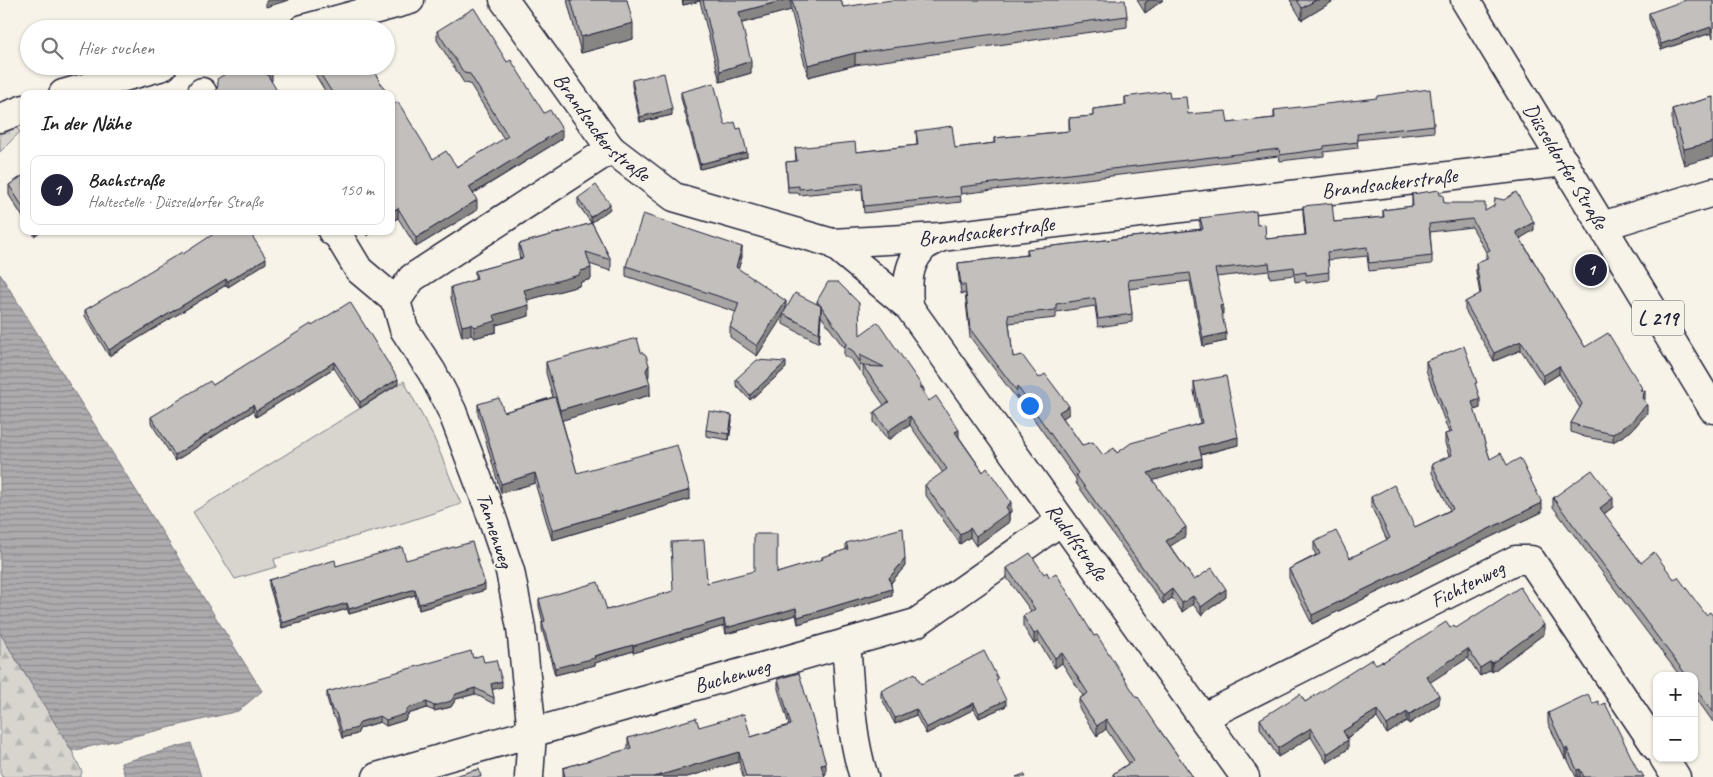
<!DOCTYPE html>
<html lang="de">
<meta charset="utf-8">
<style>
body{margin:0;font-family:Caveat,sans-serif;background:#f6f6f6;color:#222}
.controls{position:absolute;right:15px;bottom:15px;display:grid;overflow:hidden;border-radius:10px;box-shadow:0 1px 4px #0004}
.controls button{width:45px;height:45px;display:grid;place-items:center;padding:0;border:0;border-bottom:1px solid #e0e0e0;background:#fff;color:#222;font:25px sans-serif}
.you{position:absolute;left:1029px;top:405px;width:18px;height:18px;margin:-12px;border:4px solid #fff;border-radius:50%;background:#1a73e8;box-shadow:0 0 0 8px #1a73e833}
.badge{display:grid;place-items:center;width:32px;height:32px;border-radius:50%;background:#22223b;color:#fff;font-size:16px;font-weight:700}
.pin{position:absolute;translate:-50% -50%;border:2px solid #fff;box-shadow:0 1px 5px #0006}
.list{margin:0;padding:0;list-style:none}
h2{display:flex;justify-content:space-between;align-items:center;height:65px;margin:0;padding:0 20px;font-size:21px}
h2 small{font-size:16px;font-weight:400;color:#767676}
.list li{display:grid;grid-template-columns:32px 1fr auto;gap:15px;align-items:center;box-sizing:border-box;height:70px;margin:0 10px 10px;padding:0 10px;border:1px solid #e0e0e0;border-radius:10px}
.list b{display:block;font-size:19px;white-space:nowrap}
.list p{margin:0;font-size:16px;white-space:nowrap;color:#767676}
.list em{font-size:16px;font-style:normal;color:#767676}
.icon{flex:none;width:28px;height:28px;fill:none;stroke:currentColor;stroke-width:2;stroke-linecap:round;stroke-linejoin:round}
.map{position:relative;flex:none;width:1713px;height:777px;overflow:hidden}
.search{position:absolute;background:#fff;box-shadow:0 1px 4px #0004;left:20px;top:20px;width:375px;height:55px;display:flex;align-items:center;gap:12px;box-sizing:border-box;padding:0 18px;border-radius:28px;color:#767676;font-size:19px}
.panel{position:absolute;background:#fff;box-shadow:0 1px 4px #0004;left:20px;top:90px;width:375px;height:145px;border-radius:10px}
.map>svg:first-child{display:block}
.forest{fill:url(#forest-firs);stroke:#7d7c85}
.park{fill:#d8d5cf;stroke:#7d7c85}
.water{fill:url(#water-rules);stroke:#76747f}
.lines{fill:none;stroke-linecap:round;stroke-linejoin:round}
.minor-casing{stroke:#22223b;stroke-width:31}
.major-casing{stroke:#22223b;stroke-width:31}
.minor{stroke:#f7f3e8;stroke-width:28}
.major{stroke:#f7f3e8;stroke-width:28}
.wall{fill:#a7a4a3;stroke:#22223b}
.shaded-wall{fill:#888684;stroke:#22223b}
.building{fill:#c2bfbd;stroke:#22223b}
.labels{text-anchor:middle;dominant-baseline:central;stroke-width:4.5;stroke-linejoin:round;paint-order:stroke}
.shield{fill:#f7f3e8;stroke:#62616f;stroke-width:1}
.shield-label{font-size:20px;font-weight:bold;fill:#22223b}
.street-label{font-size:21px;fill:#22223b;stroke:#f7f3e8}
</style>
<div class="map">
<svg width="1713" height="777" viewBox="0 0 1713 777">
<defs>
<pattern id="forest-firs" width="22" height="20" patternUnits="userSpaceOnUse" patternTransform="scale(1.25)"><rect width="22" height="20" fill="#d8d5cf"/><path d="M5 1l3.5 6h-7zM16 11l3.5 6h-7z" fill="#b9b7b3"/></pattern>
<pattern id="water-rules" width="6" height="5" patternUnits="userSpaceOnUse" patternTransform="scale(1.25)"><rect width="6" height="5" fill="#aeabad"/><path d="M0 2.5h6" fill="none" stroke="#8d8b8e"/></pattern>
</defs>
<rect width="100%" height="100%" fill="#f7f3e8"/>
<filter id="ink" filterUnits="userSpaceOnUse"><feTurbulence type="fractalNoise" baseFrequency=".02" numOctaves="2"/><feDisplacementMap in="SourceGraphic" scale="10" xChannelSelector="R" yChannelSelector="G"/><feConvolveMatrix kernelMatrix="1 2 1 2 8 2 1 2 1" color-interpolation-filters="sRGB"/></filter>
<g filter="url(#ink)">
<g class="forest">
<path d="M0 104 20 132 0 152Z"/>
<path d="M0 633 72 751 82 772 80 777H2L0 773Z"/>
</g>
<path class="park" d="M404 381 434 438 461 504 400 524 274 559 276 567 235 579 193 512Z"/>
<g class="water">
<path d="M0 274 262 691 238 711 72 751 0 633Z"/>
<path d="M191 743 201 777H125L121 763Z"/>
</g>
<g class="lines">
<defs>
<g id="minor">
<path id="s1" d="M504 0 611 149 674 197 832 243 941 237 1564 162"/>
<path d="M303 29 410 0"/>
<path d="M202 92 203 94"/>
<path d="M63 94 163 66"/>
<path d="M0 118 24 109"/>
<path d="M1602 226 1713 192"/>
<path d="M332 231 338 235 359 270 396 301"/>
<path id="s2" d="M832 243 909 307 1245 777"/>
<path d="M909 307C908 286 906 267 921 250 925 244 935 241 941 237"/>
<path d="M846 643C850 688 850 734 864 777"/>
<path id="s3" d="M1204 717 1515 560H1531L1657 748"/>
<path d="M1664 758 1676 777"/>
<path id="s4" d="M377 777 916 623 1061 521"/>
<path d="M529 777 532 733 521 628 510 571 488 506 452 411 432 372 404 329 396 301 412 278 611 149"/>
</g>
<g id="major">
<path id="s5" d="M1465 0 1713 409"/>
</g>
</defs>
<use href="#minor" class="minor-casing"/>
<use href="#major" class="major-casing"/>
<use href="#minor" class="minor"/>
<use href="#major" class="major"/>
</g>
<g class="wall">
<path d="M567 0H627L633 39 581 53Z"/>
<path d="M682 0H841L843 7 1127 16V27L855 65 808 77 791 10 741 23 751 73 720 82 700 1 683 5Z"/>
<path d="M1137 0H1163L1145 13Z"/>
<path d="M1290 0H1335L1302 20Z"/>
<path d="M1713 0V38L1711 33 1661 50 1649 19V13Z"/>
<path d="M437 31 507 62 562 139 473 194 477 210 416 247 398 218 391 222V100L433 159 457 167 504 139 470 84 464 83 437 40Z"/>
<path d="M316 66H371L387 94H327L316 76Z"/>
<path d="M632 80 672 115 640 122 632 86Z"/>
<path d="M681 92 725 125 747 157 700 169 681 98Z"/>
<path d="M1125 97 1170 98 1188 114 1228 123 1274 118V110L1434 125V132L1357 140 1358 148 1324 152V156L1280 161 1279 156 960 194 961 202 864 213 862 189 799 195V193H788L786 162 796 161 795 148 856 152 917 145 916 131 955 148 994 143V138L1069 131V118L1093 116V109L1125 105Z"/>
<path d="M1713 97 1684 165 1672 125V109Z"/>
<path d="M24 175V219L9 195V185Z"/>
<path d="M1412 194 1440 195 1444 203 1485 211 1534 230 1520 238 1585 347 1642 390 1645 399 1644 401 1647 413 1631 431 1613 442 1585 437 1571 432V423L1580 408 1559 374 1543 384 1521 350 1494 361 1465 310V302L1480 294 1476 272V263L1486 259V252L1472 227 1430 232 1432 256V264L1369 271 1367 256 1328 260 1329 280 1306 283V280L1295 282 1294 275 1270 278 1269 271 1216 277 1226 341 1203 346 1190 281 1129 289 1132 314V322L1098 327 1095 306 1056 312V318L1009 323 1013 357 1039 378 1069 414 1063 418 1082 445 1103 455 1117 453 1200 423 1194 391V382L1238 445 1201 455 1202 466 1153 480 1186 536 1170 546 1194 580 1226 597 1201 615 1193 604 1182 612 1172 598 1163 604 1076 483V479L1017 395V399L970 337 965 293 961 294 958 271V263L1027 255V249L1201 229 1200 226V218L1257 225 1266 239 1305 235 1303 214V206L1334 222 1383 217V210L1412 206Z"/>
<path d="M578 198 610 209 591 223 578 204Z"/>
<path d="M592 223 611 260V271L589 264 591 279 581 282 579 286 527 300 529 316 496 325V332L474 338 471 335 462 337 451 298V287L475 280V271L520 259 519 255V244Z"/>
<path d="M183 254 266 263 228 287 226 285 109 356 85 316V310Z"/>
<path d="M742 257 738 269 786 308 817 304V301L924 389V393L929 401 959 437 1011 512 1009 513V522L976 546 970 537 960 544 925 494V485L943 473 910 425 888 440 874 422V412L884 405 863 375V366L860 364V372L852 360 844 356V348L821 316 819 343 783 324V315L757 356 730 337V327L736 312 626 276V266Z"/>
<path d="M312 326 398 384 360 408 334 368 256 417 253 411 175 461 151 423V417L213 385Z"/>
<path d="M1426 361 1477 390 1480 408 1474 410 1490 459 1507 465 1542 512 1312 624 1289 578V569L1316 555 1314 551V542L1350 558 1387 540 1371 506V497L1415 527 1450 510 1432 473V464L1449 456 1445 443V434L1449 433 1426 370Z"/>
<path d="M546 362 649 376 648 377 650 395 562 420 577 473 690 499 552 540 535 483 501 493 478 414V404L504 412 553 397 546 373Z"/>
<path d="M786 368 750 400 736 385V379Z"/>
<path d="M732 421 729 440 706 436V430Z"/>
<path d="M1553 498 1613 507 1604 514 1641 563 1674 579 1706 615 1713 616V722L1694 695V676H1680L1553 507Z"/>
<path d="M846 543 905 566 891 583 892 596 798 624 796 615 726 634 724 626 633 653V651L595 663V665L555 675 542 629V622H543L539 606V599L607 610 707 583 777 573 822 560V557L846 550Z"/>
<path d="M406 560 485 590 419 610 415 595 349 614 347 609 282 628 269 585V580L336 566Z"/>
<path d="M1007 568 1044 574 1049 577 1094 636 1137 698 1193 777H1113V774L1129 763 1106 729 1097 736 1079 708V699L1083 696 1062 663 1055 668 1038 641 1034 644 1023 626V616L1031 611 1007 578Z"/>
<path d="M1450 628 1544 634 1492 672 1491 670 1480 676 1468 658 1430 682 1439 704 1409 724 1407 721 1387 734 1377 718 1347 738 1348 749 1327 763 1311 737 1278 757 1260 728V719L1305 702 1376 664 1383 662Z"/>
<path d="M473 658 484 662 502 687 492 689 494 698V704L475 694 456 699 451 707 434 711 427 708 408 714 405 720 386 726 380 722 360 728 357 734 342 738 336 719 332 715 327 698V692Z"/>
<path d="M778 679 826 774H824L825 777H743L739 762 687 777H563V768L628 749V738L699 727 751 737 789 725 778 689Z"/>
<path d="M921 684 998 685 1006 706 979 718 974 709 926 734 916 715 895 724 881 697V691Z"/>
<path d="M1593 704 1600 706 1639 773 1644 777H1576L1567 758 1565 759 1548 723V713Z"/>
</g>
<g class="shaded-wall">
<path d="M270 0H289L266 7V1Z"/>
<path d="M683 0H700V1L683 5Z"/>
<path d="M785 0H791V10L739 24V12Z"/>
<path d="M1149 0H1163L1145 13V3Z"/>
<path d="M1316 0H1335L1302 20V8Z"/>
<path d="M633 23V39L581 53V37Z"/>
<path d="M1711 27V33L1661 50V44Z"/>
<path d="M855 53V65L808 77V65Z"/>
<path d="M751 61V73L720 82V71Z"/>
<path d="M272 71V81L267 84V74Z"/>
<path d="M672 109V115L640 122V117Z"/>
<path d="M562 129V139L469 196V187Z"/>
<path d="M1713 142V157L1684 165V149Z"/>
<path d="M747 152V157L700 169V164Z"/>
<path d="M477 200V210L416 247V238Z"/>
<path d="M610 204V209L591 223V217Z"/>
<path d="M398 208V218L391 222V212Z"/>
<path d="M1534 222V230L1516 241V232Z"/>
<path d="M34 231H42L34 236Z"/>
<path d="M367 231H375L367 236Z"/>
<path d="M742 247V257L736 277V267Z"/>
<path d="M266 258V263L228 287V281Z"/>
<path d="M591 268V279L581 282 579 286 524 301V290L581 271Z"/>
<path d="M226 279V285L109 356V350Z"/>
<path d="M786 301V311L757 356V346Z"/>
<path d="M529 305V316L496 325V332L474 338V327L494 315Z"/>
<path d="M1223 305V314H1220V306Z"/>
<path d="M821 306V316L819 343V333Z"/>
<path d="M471 324V335L462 337V326Z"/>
<path d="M1226 333V341L1203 346V338Z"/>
<path d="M1521 341V350L1494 361V353Z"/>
<path d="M334 362V368L256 417V411Z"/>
<path d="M786 362V368L750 400V395Z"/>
<path d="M649 365V376L646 381V370Z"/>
<path d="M1559 366V374L1543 384V376Z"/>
<path d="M398 379V384L360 408V402Z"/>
<path d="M650 384V395L560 421V410Z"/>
<path d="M1645 391V399L1642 406V398Z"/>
<path d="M1480 399V408L1472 411V402Z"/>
<path d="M1647 404V413L1631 431 1613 442V434Z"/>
<path d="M253 405V411L175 461V455Z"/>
<path d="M1069 406V414L1059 421V412Z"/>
<path d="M732 415V421L729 440V434Z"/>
<path d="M910 416V425L888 440V431Z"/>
<path d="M959 430V440L955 432Z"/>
<path d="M1238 437V445L1199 455V447Z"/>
<path d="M1202 458V466L1148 482V473Z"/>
<path d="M535 473V483L501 493V484Z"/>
<path d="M690 490V499L552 540V530Z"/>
<path d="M1613 498V507L1600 517V508Z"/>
<path d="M1011 502V512L1009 513V522L976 546V536L1006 507Z"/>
<path d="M1542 503V512L1312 624V615Z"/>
<path d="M1186 527V536L1166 549V541Z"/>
<path d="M970 528V537L960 544V535Z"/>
<path d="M905 559V566L889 585V578Z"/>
<path d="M485 584V590L419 610V604Z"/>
<path d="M415 589V595L349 614V609Z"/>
<path d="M892 589V596L798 624V617Z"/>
<path d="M1172 589V598L1163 604V596Z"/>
<path d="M1226 589V597L1201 615V607Z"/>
<path d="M1193 596V604L1182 612V603Z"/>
<path d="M347 603V609L282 628V623Z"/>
<path d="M796 608V615L726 634V628Z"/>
<path d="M724 619V626L633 653V646Z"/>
<path d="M1544 625V634L1492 672V663Z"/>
<path d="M1038 631V641L1034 644V634Z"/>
<path d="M633 645V651L595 663V665L555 675V668Z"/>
<path d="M1468 649V658L1426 685V676Z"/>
<path d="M1062 653V663L1055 668V658Z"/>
<path d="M1491 661V670L1480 676V668Z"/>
<path d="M502 681V687L491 690V684Z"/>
<path d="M475 688V694L456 699 451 707 434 711V706L456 694Z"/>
<path d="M1439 695V704L1409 724V715Z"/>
<path d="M1006 700V706L979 718V713Z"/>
<path d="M427 702V708L408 714 405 720 386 726V720L408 708Z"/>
<path d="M974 703V709L926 734V728Z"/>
<path d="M916 709V715L895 724V718Z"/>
<path d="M1377 710V718L1343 740V731Z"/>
<path d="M1407 712V721L1387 734V725Z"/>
<path d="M380 716V722L360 728 357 734 342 738V732L360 722Z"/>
<path d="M1106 719V729L1097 736V726Z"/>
<path d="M1311 728V737L1278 757V748Z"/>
<path d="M1348 740V749L1327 763V754Z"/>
<path d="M1567 748V758L1565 759V749Z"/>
<path d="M739 752V762L687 777H654Z"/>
<path d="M826 764V774L821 775V765Z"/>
<path d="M1580 769V777H1577V770Z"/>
</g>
<g class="building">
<path d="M571 0H627L633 23 581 37Z"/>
<path d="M703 0H785L739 12 751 61 720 71Z"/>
<path d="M792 0H841L843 7 892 0H1125L1127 16 855 53 808 65Z"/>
<path d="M1297 0H1316L1302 8Z"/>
<path d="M1686 0H1713V32L1711 27 1661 44 1649 13Z"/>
<path d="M474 8 507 62 511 60 544 113 550 110 562 129 469 187 477 200 416 238 398 208 391 212V185L392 184 391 183V100L394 104 398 102 433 159 446 151 457 167 508 136 470 74 464 73 437 31Z"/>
<path d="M238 66H269L272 71 267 74 279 94H214L216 92 218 85 217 79Z"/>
<path d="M317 66H371L387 94H333L316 67Z"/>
<path d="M664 73 672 109 640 117 632 80Z"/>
<path d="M714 83 725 125 735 122 737 129 741 128 747 152 700 164 681 92Z"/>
<path d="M1430 89 1434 125 1357 134 1358 142 1324 146V149L1280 155 1279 149 960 187 961 196 864 206 862 183 799 189V186L788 187 786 162 797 161 795 148 855 142 856 152 918 145 916 131 952 126 955 148 995 143 994 138 1070 131 1069 118 1093 116V109L1126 105 1125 97 1169 91 1170 98 1186 97 1188 114 1226 111 1228 123 1275 118 1274 110 1377 98V96Z"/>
<path d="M1713 97V142L1684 149 1672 109Z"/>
<path d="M24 175V209L9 185Z"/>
<path d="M596 185 610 204 591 217 578 198Z"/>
<path d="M1439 190 1440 195H1443L1444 203H1485V211L1494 206 1495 198 1504 200 1516 192 1534 222 1516 232 1585 347 1608 333 1642 388 1640 390 1645 391 1642 398 1647 404 1631 422 1613 434 1585 428 1571 423 1582 404 1559 366 1543 376 1521 341 1494 353 1465 302 1481 293 1476 263 1489 257 1486 252 1490 250 1472 219 1429 224 1432 256 1369 263 1367 247 1327 252 1329 272 1306 275V272L1295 274 1294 267 1270 270 1269 263 1215 269 1223 305 1220 306 1226 333 1203 338 1190 273 1128 280 1132 314 1098 319 1095 298 1056 304V310L1008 315 1013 357 1022 355 1039 378 1045 374 1069 406 1059 412 1060 414 1082 445 1093 442 1103 455 1114 448 1117 453 1131 443 1202 423 1194 382 1226 376 1238 437 1199 447 1202 458 1148 473 1186 527 1166 541 1194 580 1212 568 1226 589 1201 607 1193 596 1182 603 1172 589 1163 596 1076 475 1078 473 1017 386V391L970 329 965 285H961L958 263 1028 255 1027 249 1203 229 1200 218 1256 211 1257 225 1265 224 1266 239 1306 235 1303 206 1332 203 1334 222 1384 217 1383 210 1413 206 1412 194Z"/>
<path d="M643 214 742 247 736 267 786 301 757 346 730 327 739 303 626 266Z"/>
<path d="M592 223 611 260 586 252 591 268 581 271 579 275 524 290 529 305 494 315 496 321 474 327 471 324 462 326 451 287 477 279 475 271 523 258 519 244Z"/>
<path d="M218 231H249L266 258 228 281 226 279 109 350 85 310 182 252 183 254Z"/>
<path d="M828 282H838L859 303 860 335 878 322 924 389 919 386 929 401 936 396 959 430 955 432 983 472 987 468 1011 502 1006 507 1009 512 976 536 970 528 960 535 925 485 947 469 910 416 888 431 874 412 889 402 863 366 884 367 860 355V362L852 350 844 346 847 344 821 306 819 333 783 314 795 293 821 306 817 301Z"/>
<path d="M350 302 398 379 360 402 334 362 256 411 253 405 175 455 151 417 210 381 213 385 311 324 312 326Z"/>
<path d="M637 338 641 352 646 355 649 365 646 370 650 384 560 410 546 362Z"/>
<path d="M1464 346 1477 383H1475L1480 399 1472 402 1490 459 1501 453 1507 465 1520 458 1542 503 1312 615 1289 569 1320 554 1314 542 1336 531 1350 558 1390 538 1371 497 1394 485 1415 527 1453 509 1432 464 1452 455 1445 434 1452 432 1426 361Z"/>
<path d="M757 360 786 362 750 395 736 379Z"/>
<path d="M555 397 577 473 677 445 690 490 552 530 535 473 501 484 478 404 499 398 504 412Z"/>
<path d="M709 411 732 415 729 434 706 430Z"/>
<path d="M1592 470 1613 498 1600 508 1641 563 1654 552 1674 579 1678 577 1706 615 1710 612 1713 616V713L1694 686V676H1687L1553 498Z"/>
<path d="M903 528 905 559 889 578 892 589 798 617 796 608 726 628 724 619 633 646V645L594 656 595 658 555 668 542 622 545 621 539 599 598 582 607 610 673 591 671 542 704 540 707 583 754 571V534H777V573L823 559 822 557 848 549 846 543Z"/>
<path d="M472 542 485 584 419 604 415 589 349 609 347 603 282 623 269 580 335 560 336 566 402 547 406 560Z"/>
<path d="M1030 553 1044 574 1047 572 1049 577 1056 573 1094 636 1097 635 1137 698 1138 697 1163 735 1193 777H1116L1113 774 1134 760 1106 719 1097 726 1088 713 1079 699 1088 693 1062 653 1055 658 1038 631 1034 634 1023 616 1035 609 1007 568Z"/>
<path d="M1520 587 1544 625 1492 663 1491 661 1480 668 1468 649 1426 676 1439 695 1409 715 1407 712 1387 725 1377 710 1343 731 1348 740 1327 754 1311 728 1278 748 1260 719 1300 694 1305 702 1372 659 1376 664 1382 661 1383 662 1446 622 1450 628 1454 625 1456 628Z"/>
<path d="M471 651 473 658 482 655 484 662 496 660 502 681 491 684 494 698 475 688 456 694 451 701 434 706 427 702 408 708 405 714 386 720 380 716 360 722 357 728 342 732 336 713 332 710 327 692Z"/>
<path d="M984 651 998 679 996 680 1006 700 979 713 974 703 926 728 916 709 895 718 881 691 915 673 921 684Z"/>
<path d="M799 673 826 764 821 765 825 777H746L739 752 654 777H565L563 768 631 748 628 738 696 718 699 727 744 714 751 737 791 725 778 679Z"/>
<path d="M1588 694 1593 704 1598 701 1600 706 1605 703 1639 773 1641 772 1644 777H1584L1580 769 1577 770 1567 748 1565 749 1548 713Z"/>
<path d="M479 769 481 777H451Z"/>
<path d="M1024 774 1026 777H1016Z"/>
</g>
</g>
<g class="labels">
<rect class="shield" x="1632" y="300.5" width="52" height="35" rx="4"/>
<g class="shield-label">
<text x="1658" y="318">L 219</text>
</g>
<g class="street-label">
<text stroke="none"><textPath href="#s1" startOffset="161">Brandsackerstraße</textPath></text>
<text stroke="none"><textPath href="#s5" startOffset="194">Düsseldorfer Straße</textPath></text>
<text stroke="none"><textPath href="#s1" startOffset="988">Brandsackerstraße</textPath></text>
<text stroke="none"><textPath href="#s1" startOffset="582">Brandsackerstraße</textPath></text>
<text transform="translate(495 530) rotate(72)">Tannenweg</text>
<text stroke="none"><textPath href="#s2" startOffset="389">Rudolfstraße</textPath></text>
<text stroke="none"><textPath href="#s3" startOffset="295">Fichtenweg</textPath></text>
<text stroke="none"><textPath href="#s4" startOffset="369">Buchenweg</textPath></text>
</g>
</g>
</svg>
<div class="controls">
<button>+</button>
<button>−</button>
</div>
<div class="you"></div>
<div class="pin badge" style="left:1591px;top:270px">1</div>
<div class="search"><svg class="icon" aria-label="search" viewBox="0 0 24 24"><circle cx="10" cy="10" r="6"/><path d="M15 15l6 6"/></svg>Hier suchen</div>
<section class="panel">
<h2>In der Nähe<small></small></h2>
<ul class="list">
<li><span class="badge">1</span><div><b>Bachstraße</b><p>Haltestelle · Düsseldorfer Straße</p></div><em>150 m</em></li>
</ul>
</section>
</div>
